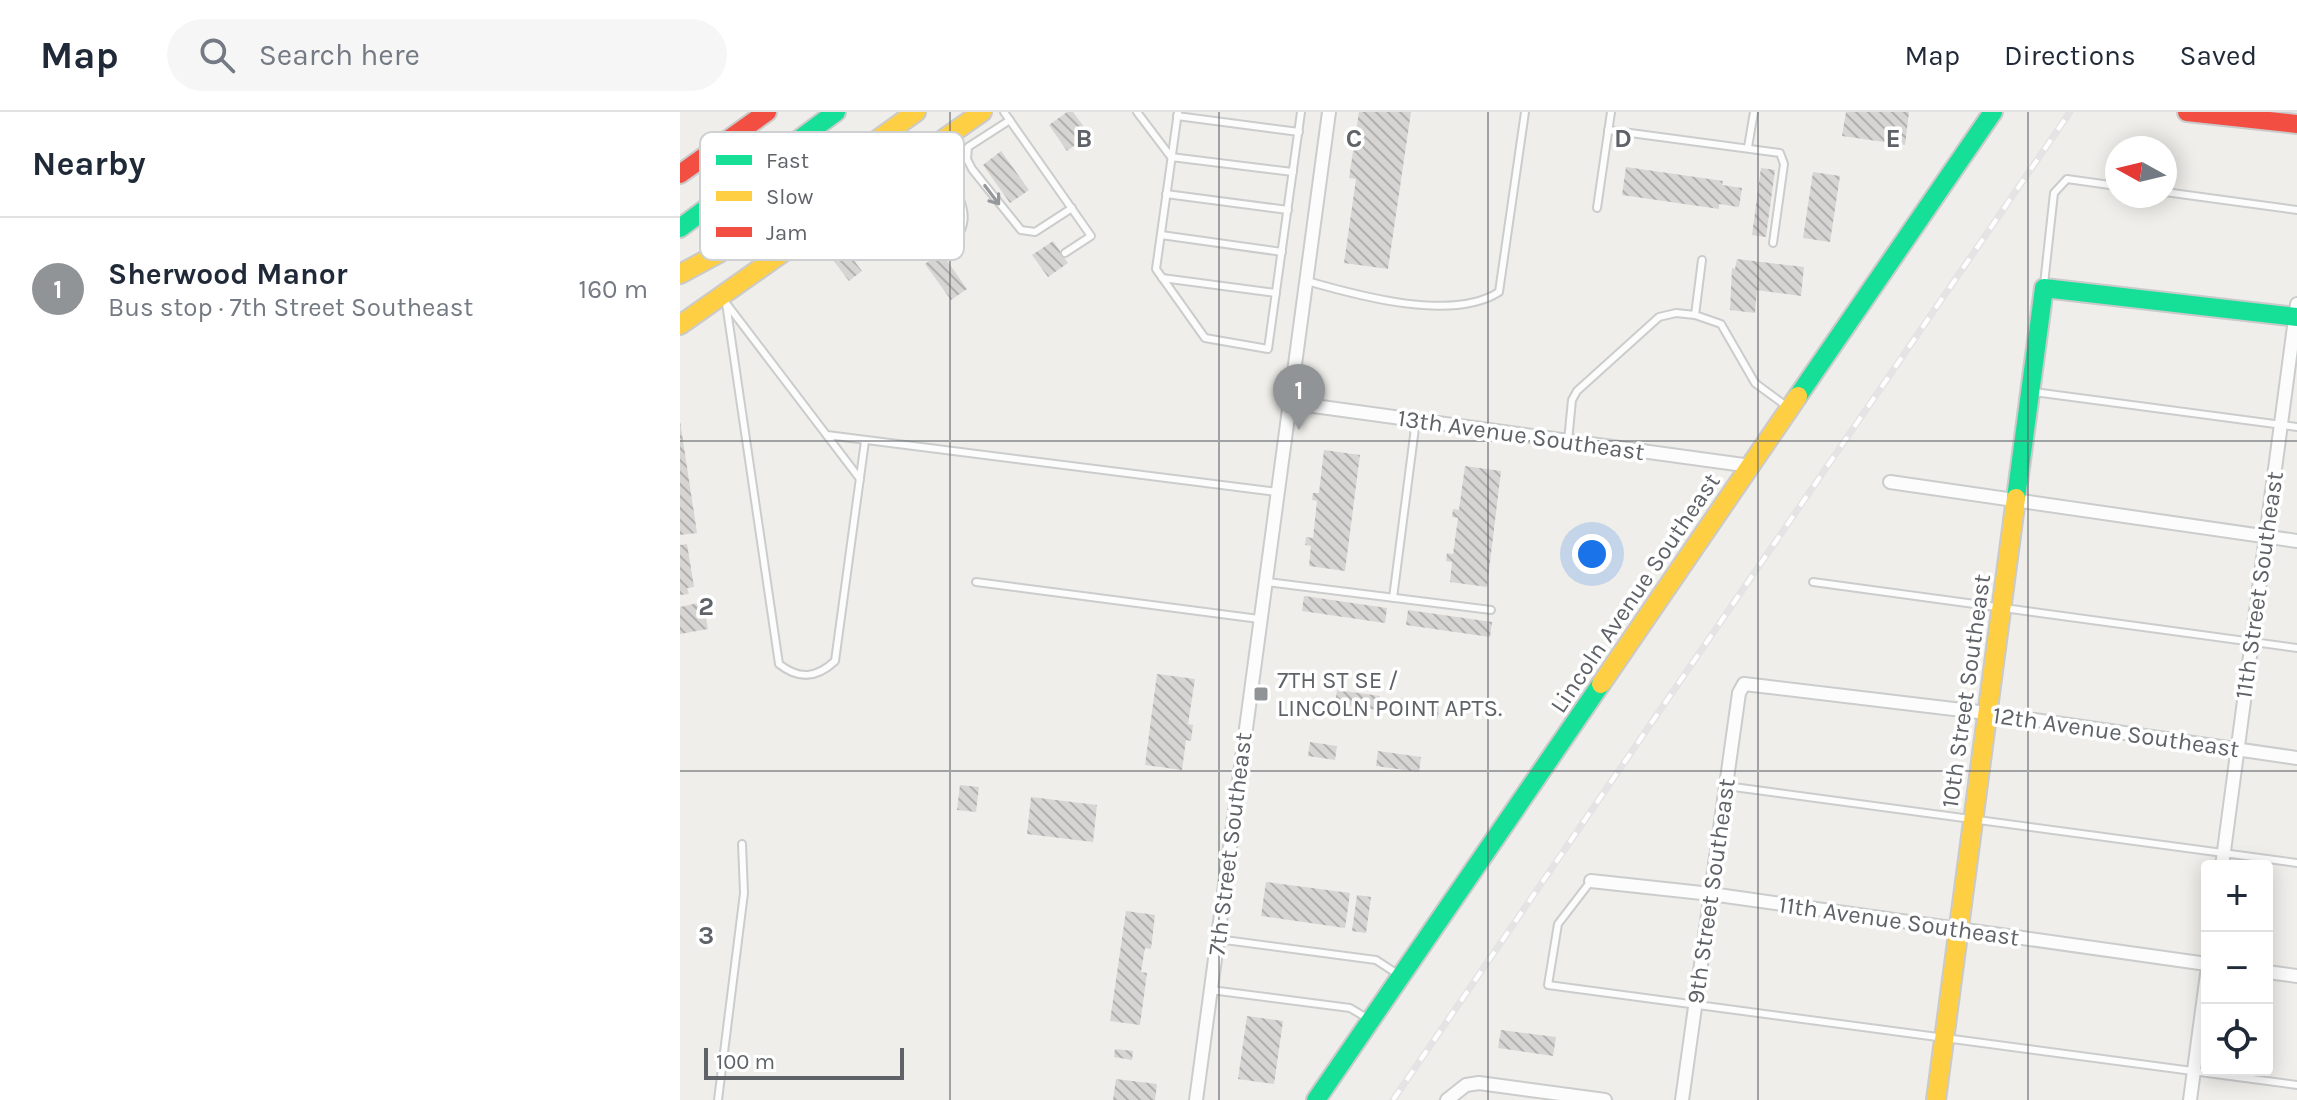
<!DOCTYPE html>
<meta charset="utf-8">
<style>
body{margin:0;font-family:Karla,sans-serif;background:#f6f6f7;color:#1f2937}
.controls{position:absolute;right:24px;bottom:24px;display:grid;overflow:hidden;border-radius:8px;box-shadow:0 4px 20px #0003}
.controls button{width:72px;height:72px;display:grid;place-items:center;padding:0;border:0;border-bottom:2px solid #e0e1e3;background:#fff;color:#1f2937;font:40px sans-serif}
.compass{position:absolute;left:1425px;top:24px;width:72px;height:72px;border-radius:50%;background:#fff;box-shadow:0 4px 20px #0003;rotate:278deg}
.scale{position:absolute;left:24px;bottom:20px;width:200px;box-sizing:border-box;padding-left:8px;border:4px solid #5f6368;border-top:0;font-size:22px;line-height:28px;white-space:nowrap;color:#5f6368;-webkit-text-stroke:6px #fff;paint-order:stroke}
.you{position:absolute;left:912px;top:442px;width:28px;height:28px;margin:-20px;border:6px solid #fff;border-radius:50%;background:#1a73e8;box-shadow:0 0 0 12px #1a73e833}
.badge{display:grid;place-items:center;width:52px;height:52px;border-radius:50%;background:#919496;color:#fff;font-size:26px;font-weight:700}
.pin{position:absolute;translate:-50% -66px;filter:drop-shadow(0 2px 4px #0008)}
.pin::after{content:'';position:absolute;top:42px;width:28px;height:24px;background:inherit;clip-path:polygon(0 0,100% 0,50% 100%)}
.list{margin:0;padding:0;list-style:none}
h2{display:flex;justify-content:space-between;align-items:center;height:104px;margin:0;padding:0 32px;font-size:34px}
h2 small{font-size:26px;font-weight:400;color:#747a83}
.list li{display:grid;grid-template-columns:52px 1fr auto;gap:24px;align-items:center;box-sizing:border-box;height:144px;padding:0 32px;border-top:2px solid #e0e1e3}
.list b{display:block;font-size:30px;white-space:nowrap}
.list p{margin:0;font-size:26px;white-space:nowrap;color:#747a83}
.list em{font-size:26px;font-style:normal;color:#747a83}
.icon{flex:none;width:44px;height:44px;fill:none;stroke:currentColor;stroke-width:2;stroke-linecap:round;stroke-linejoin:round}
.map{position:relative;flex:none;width:1617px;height:988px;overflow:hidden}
header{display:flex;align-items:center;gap:48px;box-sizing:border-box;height:112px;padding:0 40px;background:#fff;border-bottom:2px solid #e0e1e3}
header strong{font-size:38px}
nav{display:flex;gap:44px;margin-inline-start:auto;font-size:28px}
.search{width:560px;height:72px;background:#f6f6f7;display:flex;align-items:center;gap:20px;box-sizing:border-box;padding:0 28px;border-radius:44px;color:#747a83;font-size:30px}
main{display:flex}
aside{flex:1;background:#fff}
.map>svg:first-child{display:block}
.building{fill:url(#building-back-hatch)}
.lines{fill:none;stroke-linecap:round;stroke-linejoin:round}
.lane-casing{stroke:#cbcccc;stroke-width:10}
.street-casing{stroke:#cbcccc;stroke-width:16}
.fast-casing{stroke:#cacacb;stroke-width:22}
.slow-casing{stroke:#cacacb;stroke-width:22}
.jam-casing{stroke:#cacacb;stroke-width:22}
.lane{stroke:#fdfcfc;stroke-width:6}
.street{stroke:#fdfcfc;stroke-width:12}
.fast{stroke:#16e098;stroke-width:18}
.slow{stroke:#ffcf43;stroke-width:18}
.jam{stroke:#f24e42;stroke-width:18}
.rail-casing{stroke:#e4e4e4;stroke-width:7}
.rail{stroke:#fff;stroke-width:4;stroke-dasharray:12;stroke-linecap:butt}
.oneway{stroke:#96999c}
.grid{fill:none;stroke:#5f6368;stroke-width:2;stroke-opacity:0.55}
.poi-dot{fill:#919496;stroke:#fff;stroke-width:3}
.labels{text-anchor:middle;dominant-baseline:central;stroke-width:7;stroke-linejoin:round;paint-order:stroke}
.street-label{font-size:24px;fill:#5f6368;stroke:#fff}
.poi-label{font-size:24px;fill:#5f6368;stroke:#fff;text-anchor:start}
.key{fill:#fff;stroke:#cfd0d2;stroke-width:2}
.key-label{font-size:22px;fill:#5f6368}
.grid-label{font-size:26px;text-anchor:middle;font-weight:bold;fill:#5f6368;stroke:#fff;stroke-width:7;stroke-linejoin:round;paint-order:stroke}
</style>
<header>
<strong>Map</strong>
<div class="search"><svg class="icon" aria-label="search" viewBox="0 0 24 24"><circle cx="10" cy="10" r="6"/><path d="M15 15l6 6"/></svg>Search here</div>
<nav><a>Map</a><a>Directions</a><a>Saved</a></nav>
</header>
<main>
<aside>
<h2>Nearby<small></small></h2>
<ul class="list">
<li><span class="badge">1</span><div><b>Sherwood Manor</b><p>Bus stop · 7th Street Southeast</p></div><em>160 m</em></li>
</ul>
</aside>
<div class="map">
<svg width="1617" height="988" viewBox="0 0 1617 988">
<defs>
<pattern id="building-back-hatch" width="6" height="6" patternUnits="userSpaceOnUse" patternTransform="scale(2)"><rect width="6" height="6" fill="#d6d5d3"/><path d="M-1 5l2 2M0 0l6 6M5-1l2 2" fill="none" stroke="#b1b0af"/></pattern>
</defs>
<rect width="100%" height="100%" fill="#efeeea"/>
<g class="building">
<path d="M387 0H393L413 27 401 36 398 31 387 39 369 13Z"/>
<path d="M679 0H731L708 157 664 151 676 67 669 66Z"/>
<path d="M1166 0H1229L1225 33 1162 24Z"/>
<path d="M321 39 349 78 330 91 303 53Z"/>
<path d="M946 55 1043 69 1042 73 1062 76 1059 95 1039 92V97L942 83Z"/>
<path d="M1081 56 1095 58 1086 125 1072 123Z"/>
<path d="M1133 60 1160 64 1150 130 1123 126Z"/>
<path d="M159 129 182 159 169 169 146 139Z"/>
<path d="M373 129 388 151 368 165 352 143Z"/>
<path d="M261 140 287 177 271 188 245 152Z"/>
<path d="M1057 147 1124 155 1121 184 1077 178 1075 201 1050 198 1052 156 1055 157Z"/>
<path d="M0 309 17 421 0 423Z"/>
<path d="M644 338 680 343 665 459 629 454 631 434 625 433 626 425 633 426 637 389 632 388 633 381H639Z"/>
<path d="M785 354 821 359 807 475 770 470 772 450 766 449 767 441 773 442 778 406 772 405 773 397 779 398Z"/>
<path d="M7 432 14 475 7 476 9 482 0 483V433Z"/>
<path d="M624 484 707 496 705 511 622 499Z"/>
<path d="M23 490 28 517 0 522V495Z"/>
<path d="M728 498 812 510 810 525 726 513Z"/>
<path d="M477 562 515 567 508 612 513 613 511 629 506 628 502 658 465 653Z"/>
<path d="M657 578 700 584 698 598 655 592Z"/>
<path d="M719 586 759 592 758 606 717 600Z"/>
<path d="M630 630 657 634 655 648 628 644Z"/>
<path d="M698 639 741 645 739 660 696 654Z"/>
<path d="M280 673 299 675 296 700 277 698Z"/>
<path d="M351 685 417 693 413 730 347 722Z"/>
<path d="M586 770 670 781 665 816 581 804Z"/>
<path d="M677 783 691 785 686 821 672 819Z"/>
<path d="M446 799 475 803 471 837 465 836 461 860 467 861 460 913 430 909Z"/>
<path d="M567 904 603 909 594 972 558 967Z"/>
<path d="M821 918 876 925 873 944 818 936Z"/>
<path d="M435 937 453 939 452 948 434 945Z"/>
<path d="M436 967 477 972 475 988H433Z"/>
</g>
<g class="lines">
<defs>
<g id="lane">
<path d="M324 0 411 124 385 141"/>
<path d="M457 0 491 45 613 60"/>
<path d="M498 0 476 157 525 226 588 237 621 0"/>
<path d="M497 4 619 20"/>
<path d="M330 8 288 35 287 47 292 57 341 118 355 120 392 96"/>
<path d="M928 18 1100 41 1104 52 1093 131"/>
<path d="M1068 35 1074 0"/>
<path d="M201 76 250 129 272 130C302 102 267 66 249 41"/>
<path d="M1485 80 1617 98"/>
<path d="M486 82 608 98"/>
<path d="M917 96 931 0"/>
<path d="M481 123 602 140"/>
<path d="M482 166 596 181"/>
<path d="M627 169C679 184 772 210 819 180L845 0"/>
<path d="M1364 172 1374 81 1387 67 1437 74"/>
<path d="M46 191 99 552C119 568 137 566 155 549L185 329"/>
<path d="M46 191 180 367"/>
<path d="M1015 203 1022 148"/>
<path d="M1354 280 1617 315"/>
<path d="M147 323 597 380"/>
<path d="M888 329 892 288 897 279 979 205 996 201 1015 203 1041 212 1075 271 1109 296"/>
<path d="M296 470 579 507"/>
<path d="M587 470 811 498"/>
<path d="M1133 470 1617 536"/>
<path d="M713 486 736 308"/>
<path d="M1046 674 1617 751"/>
<path d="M911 769 878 812 868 873 1617 973"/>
<path d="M537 827 696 848 719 863"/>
<path d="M531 878 670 896 687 906"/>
<path d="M38 988 64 781 62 732"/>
</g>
<g id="street">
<path d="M612 291 1071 354"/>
<path d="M1210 370 1617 429"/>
<path d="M1542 754 1617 192"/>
<path d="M911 769 1031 782 1527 852"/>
<path d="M1587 860 1617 864"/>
<path d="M516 988 649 0"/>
<path d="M767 988 786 973 799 971 925 988"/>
<path d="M1002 988 1059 581 1064 572 1307 601 1617 646"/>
<path d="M1510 988 1527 862"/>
</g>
<g id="fast">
<path d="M0 116 156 0"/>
<path d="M1118 284 1313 0"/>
<path d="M1336 386 1364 176 1617 205"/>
<path d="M636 988 921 572"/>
</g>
<g id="slow">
<path d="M0 162 39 141 236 0"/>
<path d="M0 213 302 0"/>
<path d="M921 572 1118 284"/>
<path d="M1256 988 1336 386"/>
</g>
<g id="jam">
<path d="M1507 0 1617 12"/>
<path d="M0 62 87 0"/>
</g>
</defs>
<use href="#lane" class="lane-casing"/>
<use href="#street" class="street-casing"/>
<use href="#fast" class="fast-casing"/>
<use href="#slow" class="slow-casing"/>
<use href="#jam" class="jam-casing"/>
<use href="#lane" class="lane"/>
<use href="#street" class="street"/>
<use href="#fast" class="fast"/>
<use href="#slow" class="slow"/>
<use href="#jam" class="jam"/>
<defs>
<path id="rail" d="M713 988 1390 0"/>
</defs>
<use href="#rail" class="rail-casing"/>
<use href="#rail" class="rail"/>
</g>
<defs><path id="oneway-shaft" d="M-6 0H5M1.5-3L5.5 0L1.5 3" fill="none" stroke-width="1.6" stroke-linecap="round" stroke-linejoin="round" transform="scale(2)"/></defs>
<use class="oneway" href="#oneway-shaft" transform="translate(312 83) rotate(53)"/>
<path class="grid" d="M270 0V988M539 0V988M808 0V988M1078 0V988M1348 0V988M0 329H1617M0 659H1617"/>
<rect class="poi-dot" x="573" y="574" width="16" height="16" rx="4"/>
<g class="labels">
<g class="street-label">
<text transform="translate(841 323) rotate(8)">13th Avenue Southeast</text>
<text transform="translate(1579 473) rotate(-82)">11th Street Southeast</text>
<text transform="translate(955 481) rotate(-56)">Lincoln Avenue Southeast</text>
<text transform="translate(1286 579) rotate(-82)">10th Street Southeast</text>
<text transform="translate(1436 620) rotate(8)">12th Avenue Southeast</text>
<text transform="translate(550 732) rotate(-83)">7th Street Southeast</text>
<text transform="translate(1031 779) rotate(-82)">9th Street Southeast</text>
<text transform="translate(1219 809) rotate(8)">11th Avenue Southeast</text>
</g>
<g class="poi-label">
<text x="597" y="568">7TH ST SE /<tspan x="597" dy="28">LINCOLN POINT APTS.</tspan></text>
</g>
</g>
<rect x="20" y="20" width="264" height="128" rx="12" class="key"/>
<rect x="36" y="43" width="36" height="10" fill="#16e098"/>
<rect x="36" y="79" width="36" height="10" fill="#ffcf43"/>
<rect x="36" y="115" width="36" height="10" fill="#f24e42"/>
<g class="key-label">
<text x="86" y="56">Fast</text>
<text x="86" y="92">Slow</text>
<text x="86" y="128">Jam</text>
</g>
<g class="grid-label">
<text x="404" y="35">B</text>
<text x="674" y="35">C</text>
<text x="943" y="35">D</text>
<text x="1213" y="35">E</text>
<text x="26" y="503">2</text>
<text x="26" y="832">3</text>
</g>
</svg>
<div class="controls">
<button>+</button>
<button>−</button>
<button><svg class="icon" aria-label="locate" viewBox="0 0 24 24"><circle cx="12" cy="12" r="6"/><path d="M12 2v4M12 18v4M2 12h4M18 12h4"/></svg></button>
</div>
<svg class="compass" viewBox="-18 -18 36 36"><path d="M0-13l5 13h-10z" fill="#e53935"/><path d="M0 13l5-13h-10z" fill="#747a83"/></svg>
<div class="scale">100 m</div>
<div class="you"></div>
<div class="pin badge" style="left:619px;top:318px">1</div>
</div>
</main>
